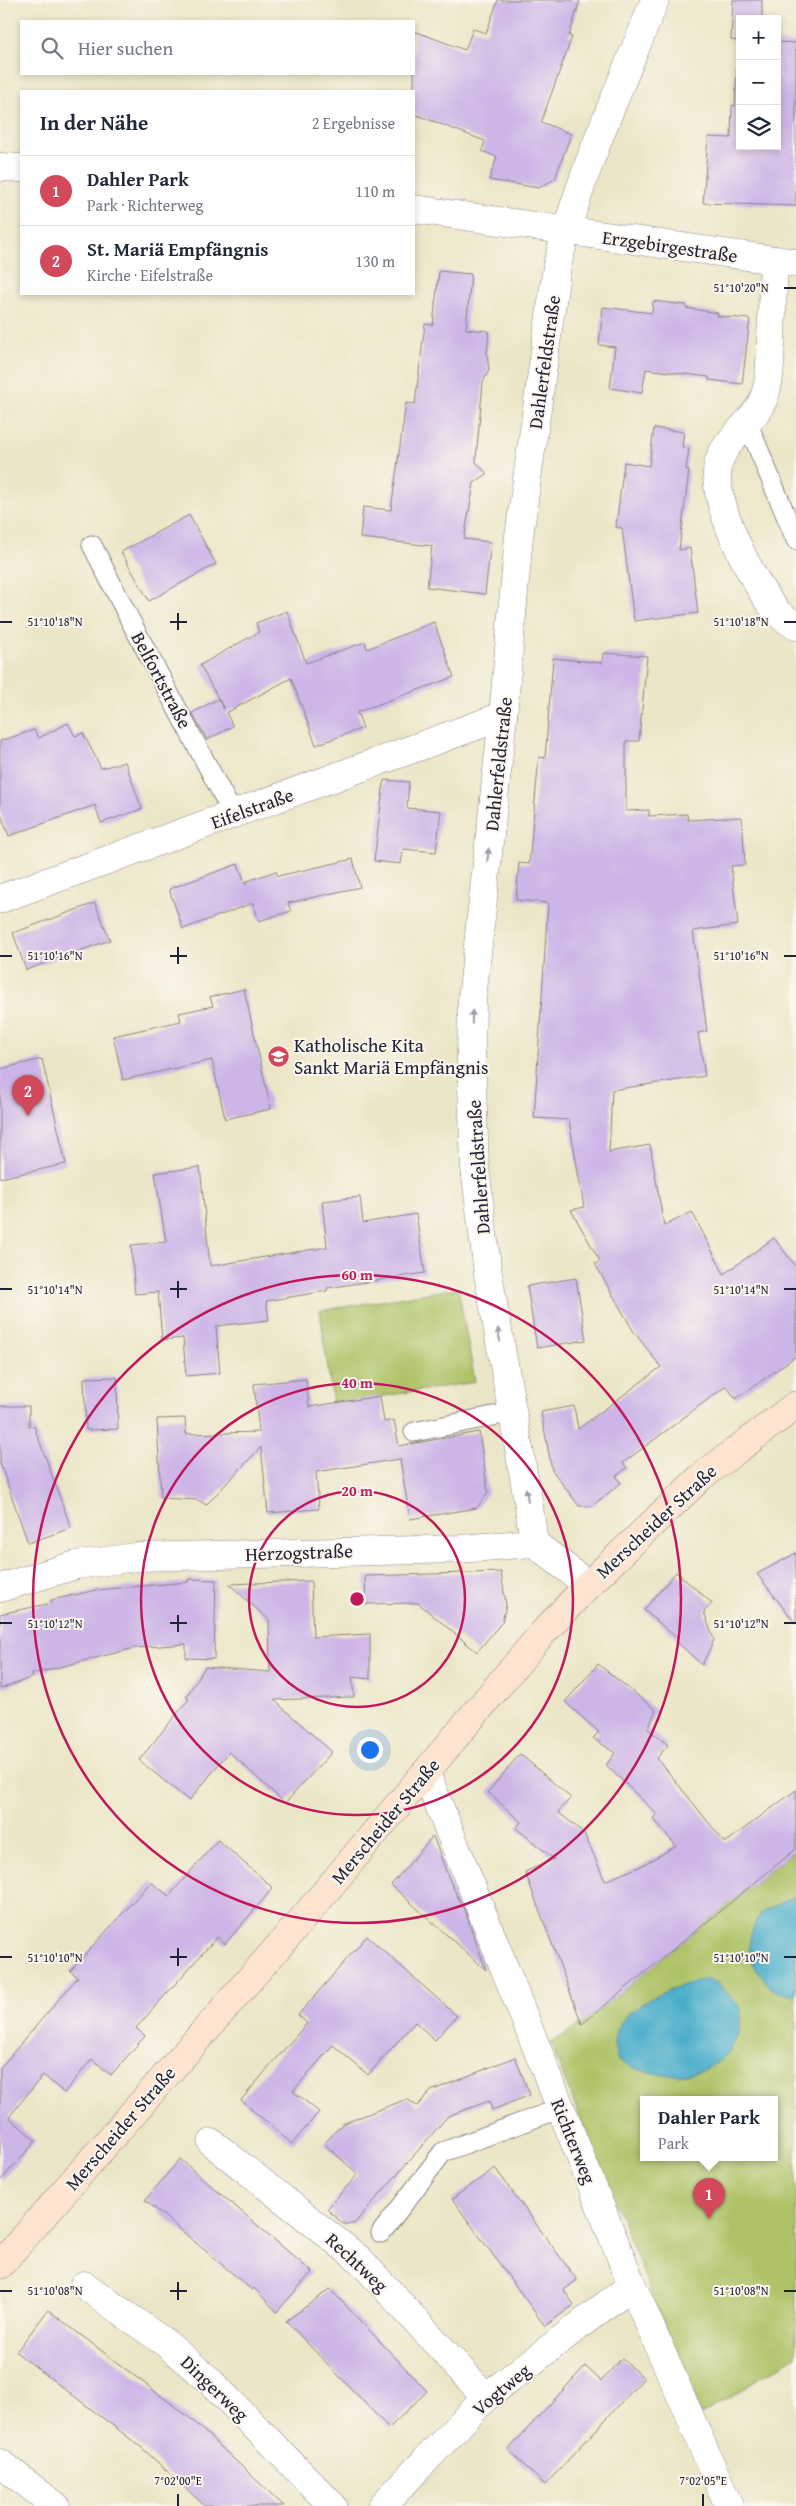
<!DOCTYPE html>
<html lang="de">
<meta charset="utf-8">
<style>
body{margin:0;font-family:"Gentium Book Plus",serif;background:#f2f2f3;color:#1f2937}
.controls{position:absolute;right:15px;top:15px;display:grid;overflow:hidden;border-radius:0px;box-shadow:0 2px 8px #0003}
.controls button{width:45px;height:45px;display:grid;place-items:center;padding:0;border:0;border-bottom:1px solid #e0e1e3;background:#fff;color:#1f2937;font:25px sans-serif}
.you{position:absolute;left:369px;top:1749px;width:18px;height:18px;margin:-12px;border:4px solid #fff;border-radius:50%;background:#1a73e8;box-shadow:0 0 0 8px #1a73e833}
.badge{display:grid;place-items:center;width:32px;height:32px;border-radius:50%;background:#d1495b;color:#fff;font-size:16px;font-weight:700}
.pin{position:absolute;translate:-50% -41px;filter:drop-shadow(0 1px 2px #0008)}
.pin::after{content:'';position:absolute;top:26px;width:18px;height:15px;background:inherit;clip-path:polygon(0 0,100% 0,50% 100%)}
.popup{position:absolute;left:640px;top:2096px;width:138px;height:65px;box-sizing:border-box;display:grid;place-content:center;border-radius:0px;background:#fff;filter:drop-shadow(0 1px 4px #0005);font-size:16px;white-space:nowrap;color:#747a83}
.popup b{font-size:19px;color:#1f2937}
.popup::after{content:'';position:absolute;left:50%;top:100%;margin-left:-10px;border:10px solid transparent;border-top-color:#fff}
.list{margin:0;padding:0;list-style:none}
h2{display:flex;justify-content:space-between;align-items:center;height:65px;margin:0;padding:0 20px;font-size:21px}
h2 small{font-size:16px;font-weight:400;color:#747a83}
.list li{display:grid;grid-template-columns:32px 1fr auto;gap:15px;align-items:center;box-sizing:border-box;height:70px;padding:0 20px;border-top:1px solid #e0e1e3}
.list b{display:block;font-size:19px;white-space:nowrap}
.list p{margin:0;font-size:16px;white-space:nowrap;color:#747a83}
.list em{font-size:16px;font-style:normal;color:#747a83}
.icon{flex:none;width:28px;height:28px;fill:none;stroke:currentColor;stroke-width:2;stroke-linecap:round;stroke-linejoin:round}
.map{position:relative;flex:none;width:796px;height:2506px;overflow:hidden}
.search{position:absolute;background:#fff;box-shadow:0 2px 8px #0003;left:20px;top:20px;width:395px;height:55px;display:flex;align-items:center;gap:12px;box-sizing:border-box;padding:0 18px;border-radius:0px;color:#747a83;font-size:19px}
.panel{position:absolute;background:#fff;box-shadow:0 2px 8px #0003;left:20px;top:90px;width:395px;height:205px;border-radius:0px}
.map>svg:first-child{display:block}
.green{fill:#aec266;stroke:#687250;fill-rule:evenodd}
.water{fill:#4aadca;stroke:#366882}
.building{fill:#cdb5e7}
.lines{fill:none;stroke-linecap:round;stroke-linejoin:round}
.lane-casing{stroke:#878482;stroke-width:21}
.street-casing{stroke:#878482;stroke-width:29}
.secondary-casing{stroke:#878482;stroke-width:29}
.lane{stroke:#fff;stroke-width:19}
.street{stroke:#fff;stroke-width:28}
.secondary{stroke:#fde4d1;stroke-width:28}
.oneway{fill:#9c9ca7}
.ticks{fill:none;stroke:#22223b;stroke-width:2}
.ring{fill:none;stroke:#c2185b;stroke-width:2.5}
.labels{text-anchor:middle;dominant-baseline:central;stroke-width:4;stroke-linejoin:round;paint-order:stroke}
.street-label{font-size:19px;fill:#22223b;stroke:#fbf7ec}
.poi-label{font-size:19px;fill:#22223b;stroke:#fbf7ec;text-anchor:start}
.ticks-label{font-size:12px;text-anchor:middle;fill:#22223b;stroke:#fbf7ec;stroke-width:4;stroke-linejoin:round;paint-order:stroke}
.centre{fill:#c2185b;stroke:#fbf7ec;stroke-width:2.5}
.ring-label{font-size:15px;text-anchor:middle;font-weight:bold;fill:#c2185b;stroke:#fbf7ec;stroke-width:4;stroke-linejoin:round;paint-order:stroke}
</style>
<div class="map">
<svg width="796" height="2506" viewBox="0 0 796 2506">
<rect width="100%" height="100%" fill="#fbf7ec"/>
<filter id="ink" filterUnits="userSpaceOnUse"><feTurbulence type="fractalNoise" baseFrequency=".02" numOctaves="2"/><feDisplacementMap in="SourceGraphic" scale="10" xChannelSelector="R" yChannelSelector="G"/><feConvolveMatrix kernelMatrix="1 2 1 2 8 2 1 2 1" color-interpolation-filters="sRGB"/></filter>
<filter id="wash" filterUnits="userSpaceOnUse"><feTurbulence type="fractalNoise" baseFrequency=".0096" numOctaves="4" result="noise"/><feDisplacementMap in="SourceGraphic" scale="20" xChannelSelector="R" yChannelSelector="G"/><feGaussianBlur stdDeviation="1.12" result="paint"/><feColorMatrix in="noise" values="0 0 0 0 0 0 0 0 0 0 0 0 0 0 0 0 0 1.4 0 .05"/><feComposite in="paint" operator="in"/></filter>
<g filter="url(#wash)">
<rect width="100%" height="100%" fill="#ece6c8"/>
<g class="green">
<path d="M458 1288 475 1382 333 1404 320 1311Z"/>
<path d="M796 1849V2356L701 2415 550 2043 582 2024ZM644 2100H774V2158H644Z"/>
</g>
<g class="water">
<path d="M796 1895V1994H783L770 1988 749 1958 750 1939 754 1925 761 1913Z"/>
<path d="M706 1979 718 1983 741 2008C743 2080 668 2087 618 2061 615 2052 613 2043 615 2034 624 2003 678 1985 706 1979Z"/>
</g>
<g id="blocks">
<g class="building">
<path d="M498 0H580L569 36 572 37 541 122 571 134 555 179 539 188 489 180 497 157 482 151 485 141 414 114V31L465 50 473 29 486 33Z"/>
<path d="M733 0H762V19H740V146H777V42L796 43V206L703 203 708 137 731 138 732 105 735 106 738 41 731 40Z"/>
<path d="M439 271 471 274 466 329 489 331 487 353 489 370 483 382 476 458V462L487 474 474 483 464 539 491 542 485 594 427 587 432 546 360 538 363 507 391 510 406 403 415 404 425 324 433 325Z"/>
<path d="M653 301 686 305V308L718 313 717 316 750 319 742 384 709 380V377L646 369 642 393 610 388 615 347 599 345 603 307 652 313Z"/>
<path d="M654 428 684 432 682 447 689 448 686 470 689 471 679 550 690 548 698 613 634 621 622 528 616 527 624 462 649 466Z"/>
<path d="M189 515 216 564 149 601 121 552Z"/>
<path d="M287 611 306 663 365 642 367 649 434 622 454 677 357 712 363 728 316 745 291 678 226 713 233 726 207 740 192 713 218 699 224 709 200 665 259 632 256 623Z"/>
<path d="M603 653 647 656 639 741H626V811L649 810V816L687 814 688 820 742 817 745 865 731 866 738 925 693 931 707 1031 698 1033 705 1076 612 1090 609 1152 650 1145 664 1226 692 1212 724 1274 774 1238 796 1267V1356L736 1399 726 1386 623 1463 627 1468 616 1476 621 1483 592 1506H579L552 1470 541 1412 574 1406 578 1429 661 1367 634 1332 595 1264 600 1261 571 1210 584 1207 569 1120 534 1118 548 903 516 900 519 863 529 864 539 757 545 758 553 658 602 663Z"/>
<path d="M68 723 75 736 83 733 101 768 125 762 142 809 101 823 95 805 9 836 0 812V741L34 730 39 738Z"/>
<path d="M384 780 409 782 407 808 441 811 436 852 403 849 401 864 374 861Z"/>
<path d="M353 859 360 887 288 903 291 911 259 921 253 903 183 929 169 889 238 864 246 885 245 882 276 871 278 876Z"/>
<path d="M95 903 110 940 26 970 13 933Z"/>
<path d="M244 989 271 1109 225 1119 212 1060 123 1080 113 1036 181 1021 179 1013 213 1006 210 997Z"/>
<path d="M42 1059 66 1164 0 1178V1069Z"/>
<path d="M200 1167 210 1266 327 1247 322 1201 360 1197 363 1223 416 1214 425 1273 327 1288V1291L266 1301 269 1320 216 1326 220 1373 186 1376 183 1338 162 1340 158 1292 135 1294 131 1245 166 1242 155 1173Z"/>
<path d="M576 1278 586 1340 537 1348 527 1286Z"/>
<path d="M117 1377 118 1429 86 1430 84 1378Z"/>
<path d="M306 1379 309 1407 380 1396 384 1422 394 1420 399 1446 479 1432 488 1492 477 1508 410 1519 400 1459 316 1472 319 1509 268 1513 261 1447 206 1505 198 1500 161 1498 157 1419 185 1418 186 1434 259 1432 254 1384Z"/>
<path d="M0 1406H29V1426H34L71 1528 28 1543 0 1463Z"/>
<path d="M796 1553V1624L757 1574Z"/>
<path d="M501 1572 506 1605 502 1622 477 1652 418 1603 366 1604 365 1576Z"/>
<path d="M676 1572 712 1603 704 1612 714 1640 702 1665 676 1641 678 1639 644 1610Z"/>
<path d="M188 1579 216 1580 214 1659 186 1658V1644L135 1648 32 1674 33 1677 0 1689V1614L52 1603 51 1600 97 1590 188 1582Z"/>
<path d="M311 1581 313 1637 370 1634V1679L352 1677 354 1697 274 1700 332 1752 285 1803 229 1752 189 1801 139 1760 189 1699 186 1697 205 1667 270 1672 269 1620 229 1584Z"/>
<path d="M598 1664 656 1710 648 1729 668 1745 657 1758 725 1843 796 1790V1849L582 2024 525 1872 554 1859 516 1828 521 1822 488 1792 520 1754 571 1798 558 1812 584 1833 605 1881 641 1866 676 1846 653 1818 657 1814 606 1765 615 1753 593 1738 599 1732 565 1702Z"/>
<path d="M433 1836 449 1879 466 1914 486 1970 391 1885Z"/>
<path d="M218 1840 273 1888 225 1944 217 1937 136 2028 145 2036 111 2075 92 2059 64 2093 43 2075 9 2117 36 2141 0 2181V2068L78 1977 70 1971 151 1882 169 1896Z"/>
<path d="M367 1936 457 2016 435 2040 415 2022 368 2075 333 2045 293 2091 319 2112 292 2144 241 2100 307 2023 298 2015Z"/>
<path d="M515 2057 530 2095 492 2110 489 2101 448 2116 354 2224H343L327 2209 358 2174 324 2144 342 2124 407 2099 417 2106 431 2091Z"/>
<path d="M180 2159 312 2272 277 2312 254 2288 252 2290 145 2200Z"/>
<path d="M495 2168 577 2280 564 2290 574 2305 545 2326 452 2199Z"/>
<path d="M330 2289 427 2391 389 2428 286 2321Z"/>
<path d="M48 2310 190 2418 284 2506H205L141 2447 16 2352Z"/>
<path d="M622 2358 644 2378 545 2485 508 2450 585 2366 601 2381Z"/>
</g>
</g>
</g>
<g filter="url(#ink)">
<use href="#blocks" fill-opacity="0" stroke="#878482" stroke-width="1"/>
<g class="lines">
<defs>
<g id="lane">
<path d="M748 424 796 540"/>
<path d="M92 545 130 620 233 814"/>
<path d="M414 1432 513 1412"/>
<path d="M381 2233 443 2152 561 2108"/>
</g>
<g id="street">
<path d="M0 167 21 168"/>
<path d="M414 209 796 263"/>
<path d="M774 260C773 287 772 313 771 340 770 359 771 382 763 400 753 423 727 437 719 461 707 496 754 586 778 613 783 618 790 622 796 626"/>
<path d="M0 899 503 716"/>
<path d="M534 1543 528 1500 488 1274 475 1168 471 1059 472 1000 503 716 519 536 557 266C579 175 620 88 655 0"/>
<path d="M0 1588 76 1565 136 1557 459 1549 534 1543 588 1585"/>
<path d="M426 1773 632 2285 729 2506"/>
<path d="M212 2143 359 2259 486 2397"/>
<path d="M84 2285 168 2345 210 2381 333 2506"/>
<path d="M0 2463 56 2506"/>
<path d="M382 2506 486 2397 632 2285"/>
</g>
<path id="secondary" d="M0 2265 299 1923 540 1636 588 1585 701 1477 796 1405"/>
</defs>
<use href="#lane" class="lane-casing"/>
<use href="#street" class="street-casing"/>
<use href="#secondary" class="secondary-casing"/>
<use href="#lane" class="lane"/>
<use href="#street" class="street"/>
<use href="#secondary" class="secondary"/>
</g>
<defs><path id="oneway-solid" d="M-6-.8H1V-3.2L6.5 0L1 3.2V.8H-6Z" transform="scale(1.25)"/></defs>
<g class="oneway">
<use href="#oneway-solid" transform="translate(488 855) rotate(-84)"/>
<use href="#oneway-solid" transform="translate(472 1017) rotate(-89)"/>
<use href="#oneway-solid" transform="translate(499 1335) rotate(-100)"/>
<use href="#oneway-solid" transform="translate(527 1495) rotate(-99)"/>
</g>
</g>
<path class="ticks" d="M784 288H796M178 613V630M0 622H12M170 622H187M784 622H796M178 947V964M0 956H12M170 956H187M784 956H796M178 1281V1298M0 1289H12M170 1289H187M784 1289H796M178 1615V1632M0 1623H12M170 1623H187M784 1623H796M178 1948V1966M0 1957H12M170 1957H187M784 1957H796M178 2282V2300M0 2291H12M170 2291H187M784 2291H796M178 2494V2506M703 2494V2506"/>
<g class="ring">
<circle cx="357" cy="1599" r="108"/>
<circle cx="357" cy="1599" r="216"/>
<circle cx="357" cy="1599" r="324"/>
</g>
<defs>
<symbol id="school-disc" viewBox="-11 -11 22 22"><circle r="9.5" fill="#d1495b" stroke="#fbf7ec"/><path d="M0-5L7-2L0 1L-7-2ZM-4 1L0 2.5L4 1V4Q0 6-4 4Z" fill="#fff"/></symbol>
</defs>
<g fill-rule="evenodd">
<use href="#school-disc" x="266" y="1044" width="25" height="25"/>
</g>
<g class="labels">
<g class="street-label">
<text transform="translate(670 246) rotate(8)">Erzgebirgestraße</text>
<text transform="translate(544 362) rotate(-82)">Dahlerfeldstraße</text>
<text transform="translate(162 680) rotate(62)">Belfortstraße</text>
<text transform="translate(498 764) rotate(-84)">Dahlerfeldstraße</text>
<text transform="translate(252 808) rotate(-20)">Eifelstraße</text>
<text transform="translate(478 1167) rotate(-94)">Dahlerfeldstraße</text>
<text transform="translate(656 1521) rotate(-43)">Merscheider Straße</text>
<text transform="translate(299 1552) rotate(-2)">Herzogstraße</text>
<text transform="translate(385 1821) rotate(-50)">Merscheider Straße</text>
<text transform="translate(120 2128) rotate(-49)">Merscheider Straße</text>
<text transform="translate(574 2141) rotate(68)">Richterweg</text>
<text transform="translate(357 2262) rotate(43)">Rechtweg</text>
<text transform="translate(215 2388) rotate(44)">Dingerweg</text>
<text transform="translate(501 2389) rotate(-40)">Vogtweg</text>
</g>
<g class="poi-label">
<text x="294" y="1045">Katholische Kita<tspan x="294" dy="22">Sankt Mariä Empfängnis</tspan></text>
</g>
</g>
<g class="ticks-label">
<text x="741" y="292">51°10'20"N</text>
<text x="55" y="626">51°10'18"N</text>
<text x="741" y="626">51°10'18"N</text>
<text x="55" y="960">51°10'16"N</text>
<text x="741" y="960">51°10'16"N</text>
<text x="55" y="1294">51°10'14"N</text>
<text x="741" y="1294">51°10'14"N</text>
<text x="55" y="1628">51°10'12"N</text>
<text x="741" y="1628">51°10'12"N</text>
<text x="55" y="1962">51°10'10"N</text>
<text x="741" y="1962">51°10'10"N</text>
<text x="55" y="2295">51°10'08"N</text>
<text x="741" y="2295">51°10'08"N</text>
<text x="178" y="2485">7°02'00"E</text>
<text x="703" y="2485">7°02'05"E</text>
</g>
<circle cx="357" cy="1599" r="8" class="centre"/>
<g class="ring-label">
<text x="357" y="1280">60 m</text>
<text x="357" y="1388">40 m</text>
<text x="357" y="1496">20 m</text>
</g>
</svg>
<div class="controls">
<button>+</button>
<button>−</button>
<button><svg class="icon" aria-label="layers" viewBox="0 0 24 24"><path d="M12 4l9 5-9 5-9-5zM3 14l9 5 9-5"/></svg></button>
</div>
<div class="you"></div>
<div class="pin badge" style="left:709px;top:2219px">1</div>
<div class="popup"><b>Dahler Park</b>Park</div>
<div class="pin badge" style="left:28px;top:1116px">2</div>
<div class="search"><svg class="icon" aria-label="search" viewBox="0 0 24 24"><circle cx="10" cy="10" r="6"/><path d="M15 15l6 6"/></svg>Hier suchen</div>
<section class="panel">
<h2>In der Nähe<small>2 Ergebnisse</small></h2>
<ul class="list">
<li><span class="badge">1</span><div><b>Dahler Park</b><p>Park · Richterweg</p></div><em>110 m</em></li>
<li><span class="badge">2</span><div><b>St. Mariä Empfängnis</b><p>Kirche · Eifelstraße</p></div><em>130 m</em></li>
</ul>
</section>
</div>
